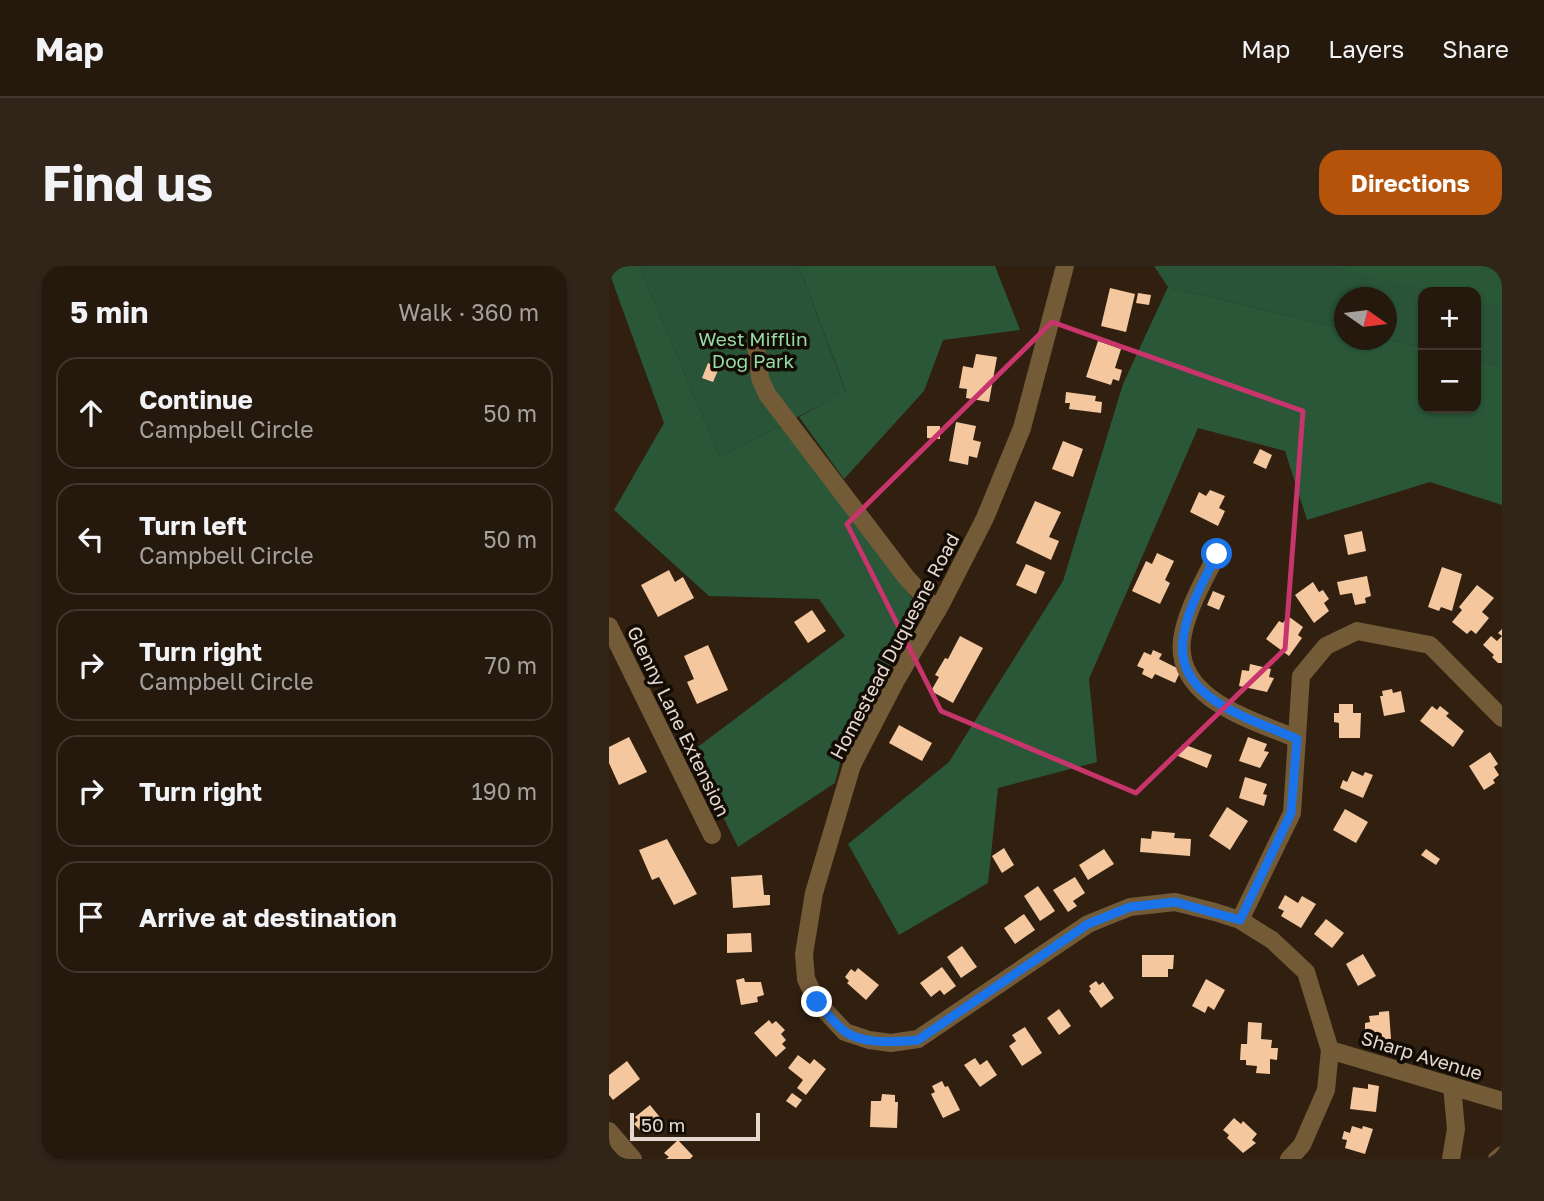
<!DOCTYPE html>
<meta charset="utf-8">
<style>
body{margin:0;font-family:"Golos Text",sans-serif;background:#31251a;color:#f1f3f6}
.controls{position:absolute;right:21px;top:21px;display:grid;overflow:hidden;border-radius:14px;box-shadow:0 2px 5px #0004}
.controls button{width:63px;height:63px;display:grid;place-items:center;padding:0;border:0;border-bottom:2px solid #42372d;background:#25180c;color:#f1f3f6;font:35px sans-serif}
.compass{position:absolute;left:725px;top:21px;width:63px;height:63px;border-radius:50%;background:#25180c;box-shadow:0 2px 5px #0004;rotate:104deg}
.scale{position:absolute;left:21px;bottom:18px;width:130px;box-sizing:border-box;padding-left:7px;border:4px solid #e5d9cf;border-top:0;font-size:19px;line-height:24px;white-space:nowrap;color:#e5d9cf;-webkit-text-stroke:5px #130c05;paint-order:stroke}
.stop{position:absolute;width:21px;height:21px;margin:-16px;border:5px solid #1a73e8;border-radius:50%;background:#fff}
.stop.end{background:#1a73e8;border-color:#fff;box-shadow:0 2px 7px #0008}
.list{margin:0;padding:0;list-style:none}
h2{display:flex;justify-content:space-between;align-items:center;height:91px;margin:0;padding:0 28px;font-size:30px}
h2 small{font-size:23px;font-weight:400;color:#a3a09d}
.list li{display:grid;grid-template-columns:46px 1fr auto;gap:21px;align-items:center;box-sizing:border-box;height:112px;margin:0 14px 14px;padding:0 14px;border:2px solid #42372d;border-radius:21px}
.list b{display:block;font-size:26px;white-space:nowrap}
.list p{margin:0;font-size:23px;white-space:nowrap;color:#a3a09d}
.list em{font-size:23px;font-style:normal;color:#a3a09d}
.icon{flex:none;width:38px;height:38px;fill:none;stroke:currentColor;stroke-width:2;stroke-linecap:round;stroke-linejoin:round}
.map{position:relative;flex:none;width:893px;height:893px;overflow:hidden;border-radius:21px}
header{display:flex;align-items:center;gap:42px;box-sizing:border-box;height:98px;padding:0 35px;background:#25180c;border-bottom:2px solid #42372d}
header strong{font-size:33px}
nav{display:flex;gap:38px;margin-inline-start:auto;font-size:24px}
.intro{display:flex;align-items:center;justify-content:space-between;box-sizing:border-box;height:168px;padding:0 42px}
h1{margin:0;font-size:49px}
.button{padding:18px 32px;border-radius:21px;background:#b45309;color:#fff;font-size:24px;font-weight:700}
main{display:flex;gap:42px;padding:0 42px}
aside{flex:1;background:#25180c;border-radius:21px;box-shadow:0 2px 5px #0004}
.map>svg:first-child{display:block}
.green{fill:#295437}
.forest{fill:#295738}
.building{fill:#f4c79f}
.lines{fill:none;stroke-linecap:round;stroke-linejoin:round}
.minor{stroke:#745b38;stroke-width:18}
.route{stroke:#1a73e8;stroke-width:9}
.marked{fill:none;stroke:#c7356c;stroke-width:5;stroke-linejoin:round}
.labels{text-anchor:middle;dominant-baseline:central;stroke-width:7;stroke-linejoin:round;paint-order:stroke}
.park-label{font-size:19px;fill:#93dba7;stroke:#130c05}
.street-label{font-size:19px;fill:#e5d9cf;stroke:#130c05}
</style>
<header>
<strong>Map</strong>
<nav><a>Map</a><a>Layers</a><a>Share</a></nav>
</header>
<div class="intro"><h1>Find us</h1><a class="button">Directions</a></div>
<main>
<aside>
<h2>5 min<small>Walk · 360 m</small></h2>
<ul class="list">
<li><svg class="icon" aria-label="ahead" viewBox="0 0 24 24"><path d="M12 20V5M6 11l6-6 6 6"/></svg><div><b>Continue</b><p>Campbell Circle</p></div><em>50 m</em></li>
<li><svg class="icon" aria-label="left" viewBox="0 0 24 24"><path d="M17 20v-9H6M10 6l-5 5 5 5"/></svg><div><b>Turn left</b><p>Campbell Circle</p></div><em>50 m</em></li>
<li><svg class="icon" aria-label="right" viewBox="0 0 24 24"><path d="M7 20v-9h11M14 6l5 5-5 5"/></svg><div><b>Turn right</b><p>Campbell Circle</p></div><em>70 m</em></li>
<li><svg class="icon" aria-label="right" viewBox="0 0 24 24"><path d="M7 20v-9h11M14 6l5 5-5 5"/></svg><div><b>Turn right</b></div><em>190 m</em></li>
<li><svg class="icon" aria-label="arrive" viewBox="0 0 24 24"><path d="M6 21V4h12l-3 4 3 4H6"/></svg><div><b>Arrive at destination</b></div></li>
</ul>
</aside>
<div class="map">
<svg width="893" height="893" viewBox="0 0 893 893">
<rect width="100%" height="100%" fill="#312010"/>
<g class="green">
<path d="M30 0H190L237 126 111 191Z"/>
<path d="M545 0H730L842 26H814V81L778 73V32H736L735 63 559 21Z"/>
<path d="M867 32 893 38V100L867 94Z"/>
</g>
<g class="forest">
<path d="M0 0H30L111 191 171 160 244 249 313 346 238 470 226 517 129 581 82 486 236 370 210 333 100 330 5 244 55 157 0 6Z"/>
<path d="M190 0H386L411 64 334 74 315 125 235 213 190 151 237 125Z"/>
<path d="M720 0H893V42L867 36V26H826Z"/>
<path d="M559 21 735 63 736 74 778 73 814 81V142H867V94L893 100V239L821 216 698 254 676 185 589 162 480 413 488 496 389 522 379 617 290 669 239 578 340 496 454 315 514 118Z"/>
</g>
<g class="building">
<path d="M501 22 526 28 517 66 492 60Z"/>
<path d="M529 27 542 29 540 39 527 37Z"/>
<path d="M489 75 512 83 506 102 513 104 510 115 504 113 502 119 477 111Z"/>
<path d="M367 88 388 91 380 136 357 132 358 123 350 122 354 100 364 102Z"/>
<path d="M99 97 110 102 104 116 93 112Z"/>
<path d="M457 126 487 130 486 135 493 136 492 147 460 143 461 137H456Z"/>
<path d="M347 156 367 160 364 174 372 176 368 192 360 190 359 199 340 195Z"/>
<path d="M318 160H331V173L318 172Z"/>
<path d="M454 175 474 183 464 211 443 203Z"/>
<path d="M651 183 663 189 657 203 644 197Z"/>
<path d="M601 224 616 230 610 242 616 245 609 260 581 246 590 226 597 230Z"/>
<path d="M426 235 452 246 440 271 450 275 442 294 407 277Z"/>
<path d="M753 265 757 285 739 289 735 269Z"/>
<path d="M548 287 565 295 556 314 561 317 551 338 523 325 537 295 543 298Z"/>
<path d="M417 298 436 306 427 328 407 319Z"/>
<path d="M833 301 853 308 843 345 832 341 830 345 819 341Z"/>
<path d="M60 304 66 316 74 311 85 332 49 351 32 319Z"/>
<path d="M758 310 762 330 756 332 757 337 746 339 743 327 731 329 728 316Z"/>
<path d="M704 316 710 326 714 324 720 333 715 337 720 345 705 357 686 329Z"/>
<path d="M868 319 885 332 873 346 880 352 867 368 862 364 858 368 843 356 853 344 850 341Z"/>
<path d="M604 325 616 330 610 344 598 339Z"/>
<path d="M203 344 217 365 199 377 185 356Z"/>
<path d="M679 350 694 361 689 369 693 372 680 390 657 373 670 355 674 357Z"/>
<path d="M893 363V397H889L883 391 885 389 874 379 882 370 888 375 893 370 889 367Z"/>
<path d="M351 370 374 382 344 437 322 425 330 411 326 409 336 392 339 393Z"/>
<path d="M99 379 119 424 88 438 78 416 85 413 75 390Z"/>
<path d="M544 384 553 388 550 393 572 404 566 417 546 408 543 413 533 408 535 403 528 400 535 386 542 389Z"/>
<path d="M641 398 662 403 660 411 665 412 658 426 630 420 633 404 640 405Z"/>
<path d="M783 423 784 427 792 425 796 446 775 450 771 430H774L773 425Z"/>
<path d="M730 438H744V447H752L751 472H730V457L725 456V447H730Z"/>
<path d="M823 440 828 444 831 440 840 447 837 450 855 465 844 481 811 455Z"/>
<path d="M290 459 323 477 313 495 280 477Z"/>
<path d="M20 471 38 506 10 519 0 497V481Z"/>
<path d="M639 471 658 478 655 485 660 486 651 502 630 495Z"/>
<path d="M574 478 603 489 598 502 569 490Z"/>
<path d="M881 486 889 498 885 501 890 509 884 514 886 517 875 524 860 500Z"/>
<path d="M743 505 754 510 756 506 764 509 754 532 731 522 734 514 738 516Z"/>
<path d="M636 511 658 518 654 528 658 529 655 540 630 532Z"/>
<path d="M618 541 639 555 621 584 600 570Z"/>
<path d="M736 543 759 556 747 577 724 564Z"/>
<path d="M543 565 566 567 565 572 582 573 581 590 531 586 532 572 542 573Z"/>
<path d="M58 573 88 628 65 639 50 611 43 614 30 584Z"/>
<path d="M395 582 405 599 393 607 383 590Z"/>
<path d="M495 583 505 598 479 614 470 599Z"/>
<path d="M817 583 831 593 827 599 812 589Z"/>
<path d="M153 609 155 629H161V639L124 642 122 611Z"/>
<path d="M466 611 476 627 464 635 468 640 459 646 444 624Z"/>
<path d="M429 620 446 645 431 655 415 630Z"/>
<path d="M676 629 689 637 693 630 707 638 692 662 672 650 675 645 669 642Z"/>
<path d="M415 648 426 664 406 678 395 662Z"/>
<path d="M717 653 735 667 723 682 705 668Z"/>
<path d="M142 667 143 686 118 687V668Z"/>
<path d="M353 680 368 701 352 712 338 691Z"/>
<path d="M754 688 767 710 749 720 737 698Z"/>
<path d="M533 689H565L564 703H559V711H533Z"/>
<path d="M333 701 347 720 335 729 331 724 322 731 311 717Z"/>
<path d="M249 702 270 719 257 734 238 717 240 715 236 711 242 703 246 706Z"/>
<path d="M135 712 136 716H152L155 729 148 731 149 736 132 739 127 714Z"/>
<path d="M597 713 616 724 605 744 599 740 596 747 583 740Z"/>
<path d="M487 715 490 719 494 716 505 732 492 742 480 725 482 723 480 720Z"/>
<path d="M450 743 462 760 450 769 438 752Z"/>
<path d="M780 745 782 773 763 774 762 766H756V757L761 756 760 750 770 749V746Z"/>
<path d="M160 754 163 758 167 755 176 764 172 768 177 774 173 778 177 782 167 791 145 767Z"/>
<path d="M639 756 653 757 652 773 663 774 662 782H669L668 794 661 793V808L647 807 648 800 637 799V794H631L632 778H638Z"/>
<path d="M416 761 433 787 413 800 400 780 407 775 403 769Z"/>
<path d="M189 789 201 798 205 793 217 803 197 829 188 822 194 814 179 802Z"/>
<path d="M366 792 371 799 378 794 388 809 371 821 355 799Z"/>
<path d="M18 795 31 813 4 834 0 829V809Z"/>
<path d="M333 815 336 821 339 820 351 844 334 852 322 828 326 826 323 820Z"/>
<path d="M759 818 770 820 767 846 741 843 744 821 759 823Z"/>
<path d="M183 827 193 834 187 842 177 835Z"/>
<path d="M273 828 286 829V836H289L288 862 261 861 262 835H272Z"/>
<path d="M41 839 54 855 40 866 36 862 32 865 25 858 29 854 26 851Z"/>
<path d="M625 852 632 858 634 855 648 868 643 874 647 877 634 887 618 872 620 869 614 864Z"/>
<path d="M743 860 753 863 754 860 764 863 756 888 736 882 738 874 733 873 735 865 741 867Z"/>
<path d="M69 874 84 890 81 893H57L60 891 55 887Z"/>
</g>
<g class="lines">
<g class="minor">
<path d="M456 0 413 162 376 252 332 338 286 416 243 499 205 627 195 688 197 713 208 736 236 766 260 774 282 777 309 773 479 658 521 641 566 636 606 646 631 654 663 674 697 706 721 784 717 824 693 879 680 893"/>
<path d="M147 80 151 112 158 128 297 311 328 345"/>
<path d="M608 288C595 315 577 344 573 374 566 434 645 454 688 473"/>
<path d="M0 360 103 569"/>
<path d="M631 654 683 547 692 410 717 380 748 365 821 379 893 452"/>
<path d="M721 784 893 835"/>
<path d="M0 865 24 893"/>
<path d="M842 893 847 863 843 820"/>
<path d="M888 893 893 889"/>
</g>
</g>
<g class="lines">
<path class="route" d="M208 736C216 745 224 756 234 764 252 779 288 776 309 774L479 658 521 641 566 636 631 654 682 547 688 473C646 454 566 434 574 374 577 344 595 315 608 288"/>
</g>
<path class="marked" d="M443 56 694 145 676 383 527 527 332 445 238 258Z"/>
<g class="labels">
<g class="park-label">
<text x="144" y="72">West Mifflin<tspan x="144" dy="22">Dog Park</tspan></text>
</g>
<g class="street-label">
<text transform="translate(285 380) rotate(-62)">Homestead Duquesne Road</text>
<text transform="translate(70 455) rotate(64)">Glenny Lane Extension</text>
<text transform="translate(813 789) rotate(17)">Sharp Avenue</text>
</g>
</g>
</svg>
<div class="controls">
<button>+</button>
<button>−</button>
</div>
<svg class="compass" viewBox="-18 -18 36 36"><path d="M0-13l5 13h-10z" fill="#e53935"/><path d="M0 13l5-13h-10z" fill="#a3a09d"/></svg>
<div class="scale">50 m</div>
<div class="stop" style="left:608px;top:288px"></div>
<div class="stop end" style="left:208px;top:736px"></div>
</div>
</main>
